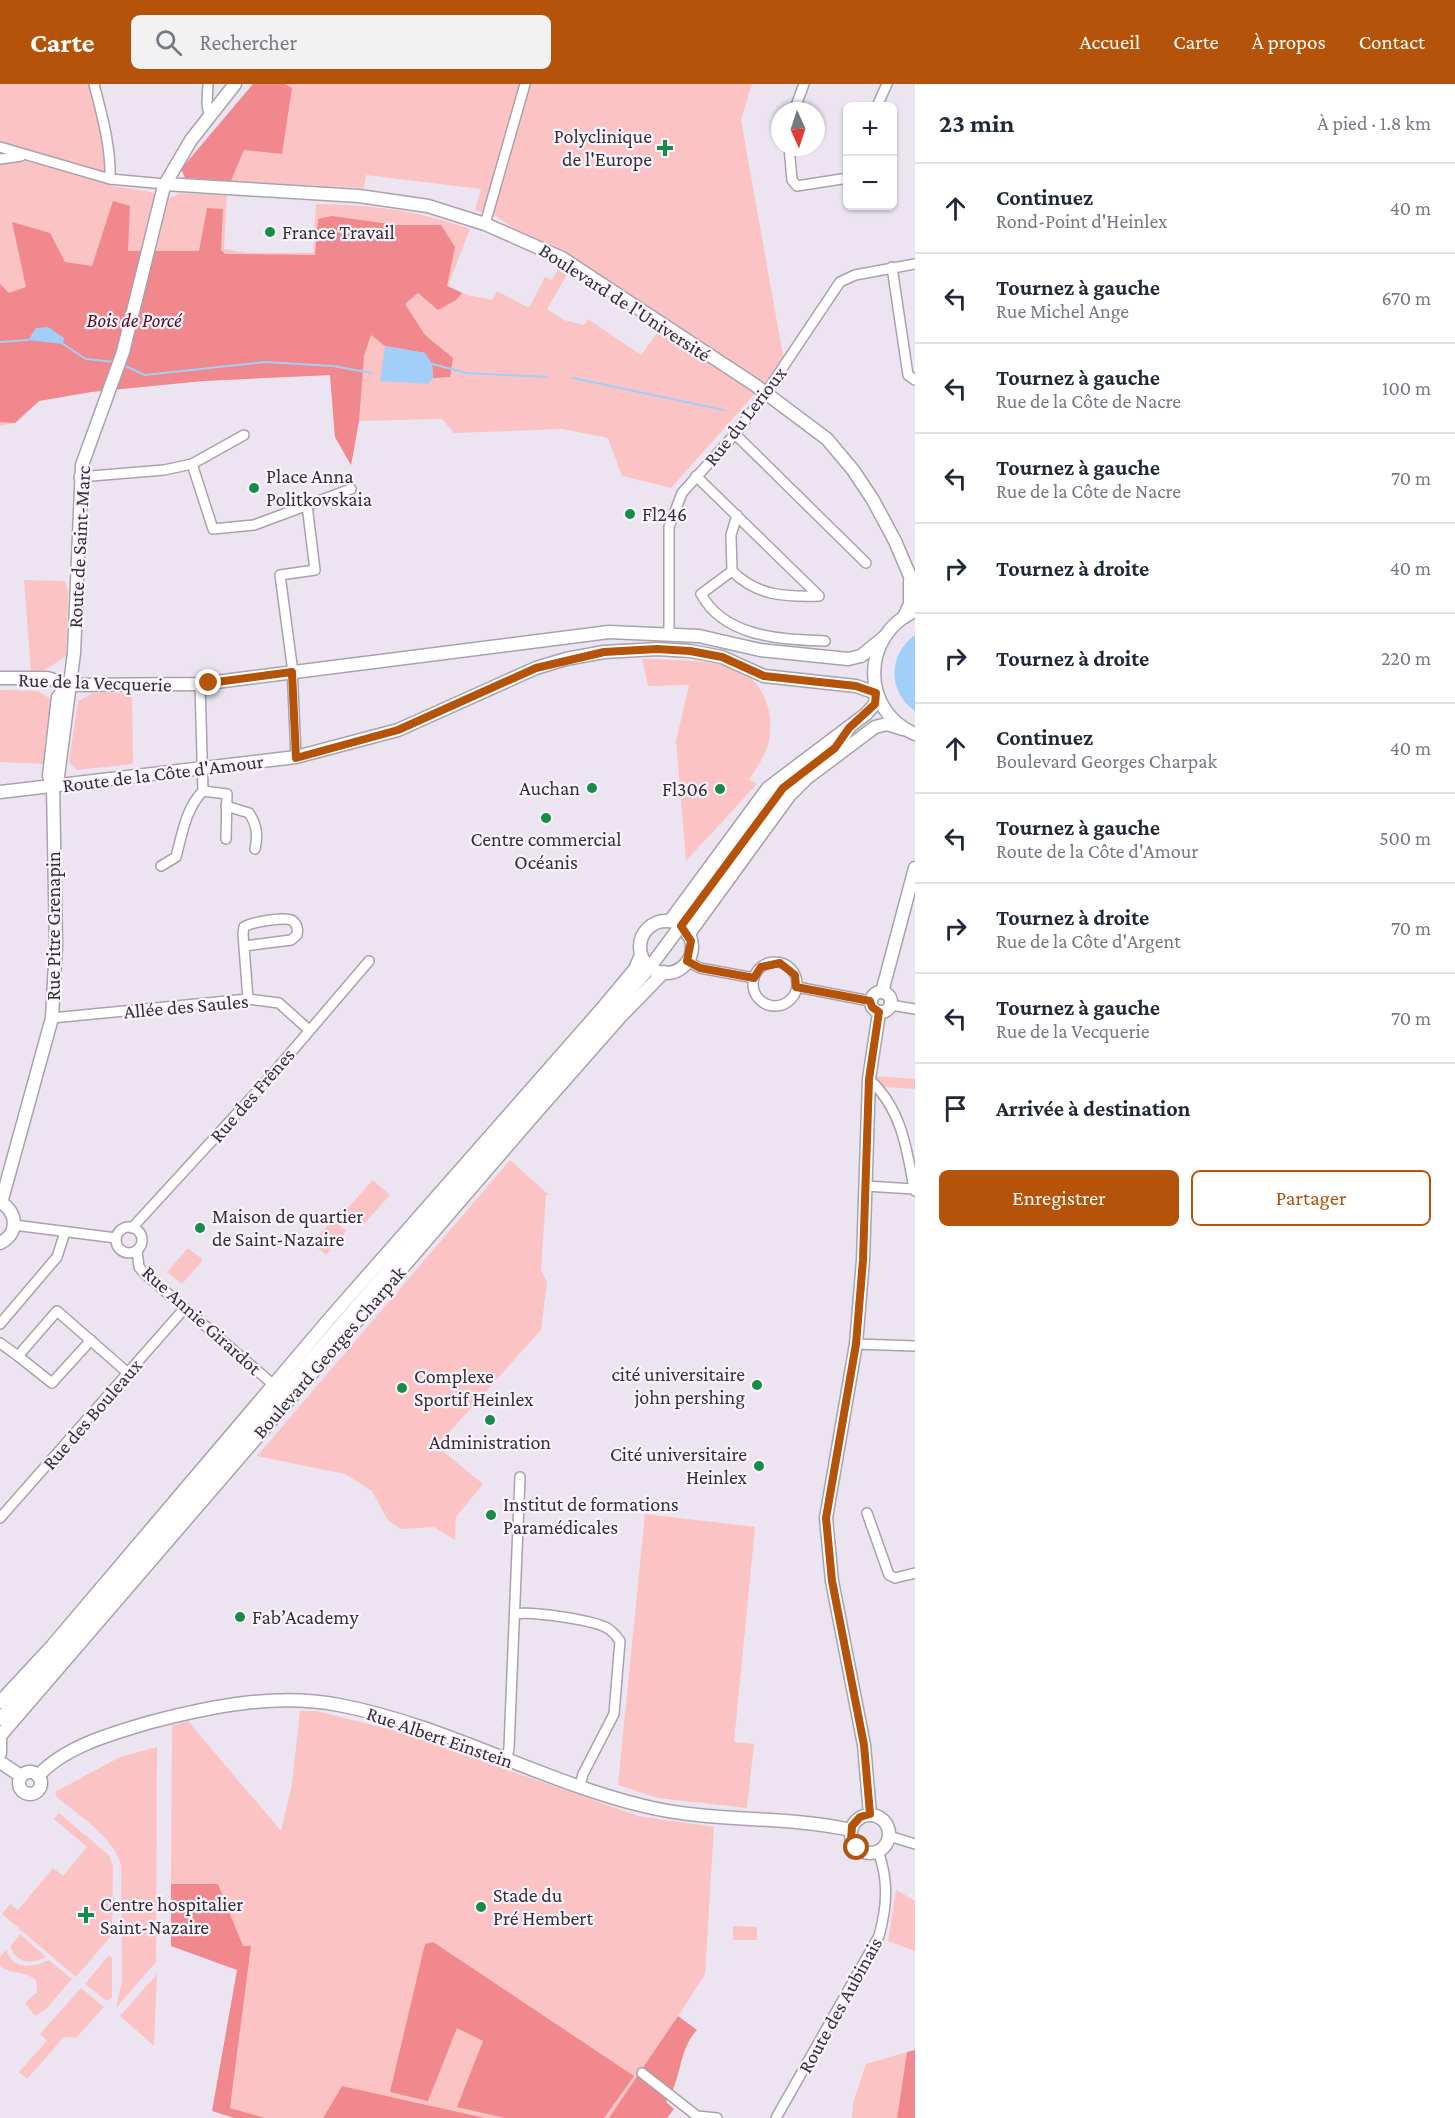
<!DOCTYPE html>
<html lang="fr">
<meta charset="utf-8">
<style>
body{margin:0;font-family:"Crimson Pro",serif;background:#f2f2f3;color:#1f2937}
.controls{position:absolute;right:18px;top:18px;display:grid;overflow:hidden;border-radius:9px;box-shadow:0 2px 4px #0004}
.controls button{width:54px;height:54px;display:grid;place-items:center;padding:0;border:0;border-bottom:2px solid #e0e1e3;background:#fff;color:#1f2937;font:30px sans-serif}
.compass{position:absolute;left:771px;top:18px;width:54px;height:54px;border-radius:50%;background:#fff;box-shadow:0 2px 4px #0004;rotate:177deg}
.stop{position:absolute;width:18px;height:18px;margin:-14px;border:4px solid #b45309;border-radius:50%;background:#fff}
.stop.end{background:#b45309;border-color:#fff;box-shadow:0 2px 6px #0008}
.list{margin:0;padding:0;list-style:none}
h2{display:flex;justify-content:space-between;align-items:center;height:78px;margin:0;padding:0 24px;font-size:26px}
h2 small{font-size:20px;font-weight:400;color:#747a83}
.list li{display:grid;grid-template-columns:39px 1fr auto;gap:18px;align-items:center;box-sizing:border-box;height:90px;padding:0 24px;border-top:2px solid #e0e1e3}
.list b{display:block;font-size:22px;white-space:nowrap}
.list p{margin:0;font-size:20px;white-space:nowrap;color:#747a83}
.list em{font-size:20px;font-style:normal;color:#747a83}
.actions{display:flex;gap:12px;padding:18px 24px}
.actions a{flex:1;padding:14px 0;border:2px solid #b45309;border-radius:9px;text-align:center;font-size:21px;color:#b45309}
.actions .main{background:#b45309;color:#fff}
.icon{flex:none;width:33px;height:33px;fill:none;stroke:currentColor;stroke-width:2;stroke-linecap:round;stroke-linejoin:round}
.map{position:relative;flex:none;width:915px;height:2034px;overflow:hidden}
header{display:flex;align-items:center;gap:36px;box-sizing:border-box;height:84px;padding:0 30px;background:#b45309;color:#fff}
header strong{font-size:28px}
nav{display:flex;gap:33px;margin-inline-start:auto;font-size:21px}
.search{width:420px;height:54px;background:#f2f2f3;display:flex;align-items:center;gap:15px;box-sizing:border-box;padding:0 21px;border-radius:9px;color:#747a83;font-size:22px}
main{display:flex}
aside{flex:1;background:#fff}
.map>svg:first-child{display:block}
.green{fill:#fbc3c4}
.forest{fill:#f1888d}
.water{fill:#a2cffa}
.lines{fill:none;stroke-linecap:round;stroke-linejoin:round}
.stream{stroke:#a2cffa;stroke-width:2}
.street-casing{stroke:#a9a2ad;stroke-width:12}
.secondary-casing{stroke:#a9a2ad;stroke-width:15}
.street{stroke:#fff;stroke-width:9}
.secondary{stroke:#fff;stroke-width:12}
.route{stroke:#b45309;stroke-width:8}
.poi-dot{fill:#168c46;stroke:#faf3fe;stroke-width:2}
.labels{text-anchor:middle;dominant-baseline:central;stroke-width:4.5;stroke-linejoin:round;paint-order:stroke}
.poi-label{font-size:20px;fill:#333135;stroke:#faf3fe;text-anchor:start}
.street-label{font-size:20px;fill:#333135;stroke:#faf3fe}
.park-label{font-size:20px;font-style:italic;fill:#500f19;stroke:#faf3fe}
</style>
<header>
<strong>Carte</strong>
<div class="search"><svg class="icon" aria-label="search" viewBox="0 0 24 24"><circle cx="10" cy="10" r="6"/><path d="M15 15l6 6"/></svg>Rechercher</div>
<nav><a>Accueil</a><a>Carte</a><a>À propos</a><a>Contact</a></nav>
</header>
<main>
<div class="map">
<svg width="915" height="2034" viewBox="0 0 915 2034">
<rect width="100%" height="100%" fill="#ece5f1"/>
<g class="green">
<path d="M0 0H100L116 82 113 102 146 107 170 114 181 109 227 111 224 165 248 169H313L316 120C372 121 417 126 470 145L448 202 468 211 492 216 497 207 529 224 545 193 552 196 559 183 568 189 547 225 564 236 584 241 588 235 641 271 658 248 496 132 475 126 481 105 366 91 364 104 231 97 244 66 292 4 285 0H752L741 36 784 277 671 404 622 392 608 354 562 345 454 349 442 335 359 337 351 381 335 353 330 291 203 297 91 308 39 317 15 339 0 342Z"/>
<path d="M24 496 65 497 68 507 66 572 45 586 31 587Z"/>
<path d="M642 575C671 576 705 575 733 584 765 594 777 634 767 664 763 675 755 686 749 696L757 700 686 777 676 657 689 601 648 602Z"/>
<path d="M0 606 38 607 52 616 45 680 0 678Z"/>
<path d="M93 609H132L133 680 77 686 69 678 78 617Z"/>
<path d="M875 992 915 995V1005L873 1002Z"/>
<path d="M510 1076 549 1111H546L541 1186 547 1198 541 1246 437 1362 483 1400 456 1433 455 1456 434 1443 400 1445 387 1435 372 1407 345 1390 257 1372Z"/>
<path d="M373 1096 390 1111 363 1141 346 1126Z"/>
<path d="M333 1136 346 1147 326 1171 312 1158Z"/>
<path d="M188 1164 203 1176 182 1200 167 1188Z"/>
<path d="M645 1430 755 1443 734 1658 754 1660 747 1724 658 1714 618 1701Z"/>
<path d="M300 1627H316L401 1648 638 1732 714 1743 705 1890 642 1989 609 2034H485L342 2002 323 2034H265L230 2024 251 1862H243L218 1800H171L172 1642 188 1637 281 1747 292 1700Z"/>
<path d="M157 1663 156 1878 116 1924 122 1897 121 1781C113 1752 80 1733 57 1713L55 1708 120 1673Z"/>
<path d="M59 1729 109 1771 113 1782 112 1851 76 1893 2 1830 10 1820 18 1826 53 1784 63 1792 87 1763 54 1735Z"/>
<path d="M896 1806 915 1817V1867L888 1857Z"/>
<path d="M733 1842 757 1843V1856H733Z"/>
<path d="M20 1850 46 1873C31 1881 17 1879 10 1863Z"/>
<path d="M6 1866C13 1886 32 1884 49 1876L72 1895 46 1925 35 1932 25 1919 37 1908 36 1896C26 1887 11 1891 0 1882V1873Z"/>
<path d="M109 1871 112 1874V1913L107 1917 85 1900Z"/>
<path d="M157 1890 154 1962 120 1932Z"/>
<path d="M81 1904 104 1923 76 1954 64 1953 27 1995 19 1988 47 1957 40 1950Z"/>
<path d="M907 1968 897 2034H852L853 2019 866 1980Z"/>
</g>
<g class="forest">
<path d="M253 0H285L292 4 282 70 244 66 231 97 185 94 181 85Z"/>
<path d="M113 117 130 122 128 167H199L207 124 223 125 221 166 225 170 315 171 318 135 332 132 397 141H441L455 163 447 202 462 209 456 216 438 226 418 209 405 220 425 251 453 274 450 293 433 294 432 280 425 269 385 262 371 251 364 272 359 337 351 381 335 353 330 291 203 297 91 308 39 317 15 339 0 338V200L9 209 26 203 12 138 50 149 65 178 92 182Z"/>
<path d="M171 1800H218L243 1862H251L230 2024 265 2034H234L212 2027 237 1886 171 1862Z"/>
<path d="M433 1858 634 1992 604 2034H505L457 2023 483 1957 457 1944 428 2017 390 2008 425 1860Z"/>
<path d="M678 1932 697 1946C678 1966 682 1996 666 2018L674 2025 667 2034H609Z"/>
<path d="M915 1966V2034H897L907 1968Z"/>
<path d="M342 2002 485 2034H323Z"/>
</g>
<g class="water">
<path d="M48 243 64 254 63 260 28 256 36 244Z"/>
<path d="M385 262 425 269 432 280 433 294 428 300 380 297Z"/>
<path d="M915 551V627C887 608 888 570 915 551Z"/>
</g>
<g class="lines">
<g class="stream">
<path d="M0 258 28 256"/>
<path d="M63 260 86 275 115 278"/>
<path d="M432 280 467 289 547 293"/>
<path d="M123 281 145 291 265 278 333 282 372 289"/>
<path d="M573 294 724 326"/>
</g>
<defs>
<g id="street">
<path d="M94 0C102 32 111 62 110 95"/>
<path d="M208 0 207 20 209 30"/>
<path d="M877 22 887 0"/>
<path d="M794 27 804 0"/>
<path d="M0 63 110 95 165 100"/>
<path d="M789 63 792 96 797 102 848 94"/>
<path d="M0 75 21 72"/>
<path d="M485 140 525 0"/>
<path d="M892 183 908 291 915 296"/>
<path d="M735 350 866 479"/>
<path d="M192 380 213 445 254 441 351 405"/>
<path d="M696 392 819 512C785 513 757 512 732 487L731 451 737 431"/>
<path d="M79 393 164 386 192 380 244 351"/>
<path d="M732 487 701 510C725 554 781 555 825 557"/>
<path d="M669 549V443L682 409 735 350 763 313 840 198 855 191 915 180"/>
<path d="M296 673 292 581 280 491 315 486 307 421"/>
<path d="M203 707 227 710 226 755"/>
<path d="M226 722 249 729C257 741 258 751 255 765"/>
<path d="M161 782 176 773C182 750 186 724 203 707L200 600"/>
<path d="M244 862 291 856 297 851C298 846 298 841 293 837 287 832 251 838 244 843L243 850 248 915"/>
<path d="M687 877 700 884 754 894"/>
<circle cx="775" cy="900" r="22"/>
<path d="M797 903 870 917"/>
<path d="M891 921 915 925"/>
<path d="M52 934 248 915 279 919 309 946"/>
<path d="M869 995C901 1024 907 1064 914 1105"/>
<path d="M865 1102 914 1105 915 1107"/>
<path d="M14 1141 116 1154"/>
<circle cx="129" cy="1156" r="13"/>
<path d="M132 1144 264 1000 369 877"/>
<path d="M137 1166 139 1183 144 1189 275 1302"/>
<path d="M0 1240 57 1173 65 1148"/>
<path d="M0 1259 18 1272 57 1227 128 1289"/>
<path d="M856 1260 915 1262"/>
<path d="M18 1272 52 1299 91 1256"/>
<path d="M867 1429 889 1491 895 1494 915 1489"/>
<path d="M0 1434 184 1225"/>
<path d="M515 1530C532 1527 593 1536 607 1544 613 1547 616 1552 620 1557L614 1630 583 1690 580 1701"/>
<path d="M507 1674 509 1664 520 1393"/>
<path d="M889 1752 915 1760"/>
<path d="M642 1989 697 2032 717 2034"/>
<path d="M776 2034 879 1852C887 1822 889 1797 878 1767"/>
</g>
<g id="secondary">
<path d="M165 100 359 112 428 122 485 140 562 174 755 301 827 355 853 386 873 416 895 457 915 504"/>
<path d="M915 527C861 551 860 627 915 650"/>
<path d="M904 533 910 520V497"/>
<path d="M0 594H47L69 601 200 600 609 548 699 552 760 566 848 575 861 572 883 554"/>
<path d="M53 702 58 692 74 569 82 381 123 268 164 102 191 56 235 0"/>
<path d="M0 708 296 673 398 646 536 584 566 575 604 568 657 565 690 567 722 573 764 592 856 602 876 609 875 620 866 630 768 704 670 837"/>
<circle cx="666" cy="863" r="26"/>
<path d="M688 851 789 712 807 694 875 643 887 640 903 645"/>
<circle cx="881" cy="918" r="10"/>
<path d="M882 908 915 784"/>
<path d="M0 1118C18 1128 19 1150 0 1159"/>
<path d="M1 1119 52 934 56 861 53 702 49 692 58 613 69 601"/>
<path d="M0 1618 52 1562 331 1233 599 928 635 885 641 871"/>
<path d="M0 1635 650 883 783 704 835 664 849 644"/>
<path d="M0 1652 533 1032 621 932 664 888"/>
<path d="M0 1655V1669"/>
<path d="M0 1678 21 1692"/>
<circle cx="30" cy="1699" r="11"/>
<path d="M38 1692C65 1662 114 1649 151 1638 212 1622 276 1609 339 1621 445 1641 540 1697 644 1722 712 1739 783 1731 851 1746"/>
<path d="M870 1730 864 1661 832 1497 826 1434 856 1260 863 1176 869 995 879 929"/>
<circle cx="870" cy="1750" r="19"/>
</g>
</defs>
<use href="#street" class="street-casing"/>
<use href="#secondary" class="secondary-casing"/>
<use href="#street" class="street"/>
<use href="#secondary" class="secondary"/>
</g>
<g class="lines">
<path class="route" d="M209 599 292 588 296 674 398 646 536 584 604 568 657 565 690 567 722 573 764 592 856 602 876 609 875 620 849 644 835 664 783 704 681 842 691 857 687 877 700 884 754 894 761 883 780 879 795 891 796 903 870 917 872 923 879 928 869 995 863 1176 856 1260 826 1434 832 1497 864 1661 870 1730 860 1733 852 1742 851 1756 857 1764"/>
</g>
<g class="poi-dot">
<path d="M662 55h6v6h6v6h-6v6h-6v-6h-6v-6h6z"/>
<circle cx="270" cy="148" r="6"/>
<circle cx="254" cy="404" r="6"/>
<circle cx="630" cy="430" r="6"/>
<circle cx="592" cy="704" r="6"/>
<circle cx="720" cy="705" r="6"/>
<circle cx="546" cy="734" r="6"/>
<circle cx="200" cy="1144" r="6"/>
<circle cx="757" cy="1301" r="6"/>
<circle cx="402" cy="1304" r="6"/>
<circle cx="490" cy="1336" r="6"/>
<circle cx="759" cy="1382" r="6"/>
<circle cx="491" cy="1431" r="6"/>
<circle cx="240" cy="1533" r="6"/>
<circle cx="481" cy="1823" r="6"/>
<path d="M83 1822h6v6h6v6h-6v6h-6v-6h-6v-6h6z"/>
</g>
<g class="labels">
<g class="poi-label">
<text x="652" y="52" text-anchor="end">Polyclinique<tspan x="652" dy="23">de l'Europe</tspan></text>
<text x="282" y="148">France Travail</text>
<text x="266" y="392">Place Anna<tspan x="266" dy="23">Politkovskaia</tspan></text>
<text x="642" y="430">Fl246</text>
<text x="580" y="704" text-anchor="end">Auchan</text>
<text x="708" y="705" text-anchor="end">Fl306</text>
<text x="546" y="755" text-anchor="middle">Centre commercial<tspan x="546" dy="23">Océanis</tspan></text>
<text x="212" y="1132">Maison de quartier<tspan x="212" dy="23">de Saint-Nazaire</tspan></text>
<text x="745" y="1290" text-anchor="end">cité universitaire<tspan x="745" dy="23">john pershing</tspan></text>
<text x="414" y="1292">Complexe<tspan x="414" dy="23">Sportif Heinlex</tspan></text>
<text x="490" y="1358" text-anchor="middle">Administration</text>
<text x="747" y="1370" text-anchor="end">Cité universitaire<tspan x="747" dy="23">Heinlex</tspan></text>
<text x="503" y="1420">Institut de formations<tspan x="503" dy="23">Paramédicales</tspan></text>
<text x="252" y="1533">Fab’Academy</text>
<text x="493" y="1811">Stade du<tspan x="493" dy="23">Pré Hembert</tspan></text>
<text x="100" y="1820">Centre hospitalier<tspan x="100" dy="23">Saint-Nazaire</tspan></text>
</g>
<g class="street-label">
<text transform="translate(625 218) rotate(33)">Boulevard de l'Université</text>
<text transform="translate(745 332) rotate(-52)">Rue du Lerioux</text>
<text transform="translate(79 463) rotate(-87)">Route de Saint-Marc</text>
<text transform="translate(95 598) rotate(2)">Rue de la Vecquerie</text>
<text transform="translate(163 689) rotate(-7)">Route de la Côte d'Amour</text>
<text transform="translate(53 842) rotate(-90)">Rue Pitre Grenapin</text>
<text transform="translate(186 922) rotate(-5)">Allée des Saules</text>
<text transform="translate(252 1011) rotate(-49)">Rue des Frênes</text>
<text transform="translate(202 1236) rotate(42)">Rue Annie Girardot</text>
<text transform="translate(329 1268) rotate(-49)">Boulevard Georges Charpak</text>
<text transform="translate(92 1330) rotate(-49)">Rue des Bouleaux</text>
<text transform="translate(440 1653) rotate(19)">Rue Albert Einstein</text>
<text transform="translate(840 1921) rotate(-61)">Route des Aubinais</text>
</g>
<g class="park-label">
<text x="134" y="236">Bois de Porcé</text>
</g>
</g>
</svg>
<div class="controls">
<button>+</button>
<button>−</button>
</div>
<svg class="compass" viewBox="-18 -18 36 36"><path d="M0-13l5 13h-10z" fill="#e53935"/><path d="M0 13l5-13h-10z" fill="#747a83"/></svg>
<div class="stop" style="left:857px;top:1764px"></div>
<div class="stop end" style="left:209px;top:599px"></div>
</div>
<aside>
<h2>23 min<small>À pied · 1.8 km</small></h2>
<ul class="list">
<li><svg class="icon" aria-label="ahead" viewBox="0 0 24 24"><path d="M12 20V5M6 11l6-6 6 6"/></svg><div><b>Continuez</b><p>Rond-Point d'Heinlex</p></div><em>40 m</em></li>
<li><svg class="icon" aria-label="left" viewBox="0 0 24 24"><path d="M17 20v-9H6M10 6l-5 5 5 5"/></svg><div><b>Tournez à gauche</b><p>Rue Michel Ange</p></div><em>670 m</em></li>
<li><svg class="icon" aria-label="left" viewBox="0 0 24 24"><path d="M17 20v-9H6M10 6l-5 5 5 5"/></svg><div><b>Tournez à gauche</b><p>Rue de la Côte de Nacre</p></div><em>100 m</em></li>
<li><svg class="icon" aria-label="left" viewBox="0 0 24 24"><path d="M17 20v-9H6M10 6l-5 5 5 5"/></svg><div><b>Tournez à gauche</b><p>Rue de la Côte de Nacre</p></div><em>70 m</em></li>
<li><svg class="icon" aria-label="right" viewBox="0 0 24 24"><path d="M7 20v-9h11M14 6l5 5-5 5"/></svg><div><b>Tournez à droite</b></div><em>40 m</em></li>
<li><svg class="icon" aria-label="right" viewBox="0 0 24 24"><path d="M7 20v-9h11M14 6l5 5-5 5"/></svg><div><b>Tournez à droite</b></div><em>220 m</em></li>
<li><svg class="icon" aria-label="ahead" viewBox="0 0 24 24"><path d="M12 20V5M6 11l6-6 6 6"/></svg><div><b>Continuez</b><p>Boulevard Georges Charpak</p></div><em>40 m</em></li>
<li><svg class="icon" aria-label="left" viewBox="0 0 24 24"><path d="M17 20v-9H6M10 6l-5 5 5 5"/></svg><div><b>Tournez à gauche</b><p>Route de la Côte d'Amour</p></div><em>500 m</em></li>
<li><svg class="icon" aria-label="right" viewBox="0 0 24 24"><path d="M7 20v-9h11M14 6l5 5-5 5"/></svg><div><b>Tournez à droite</b><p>Rue de la Côte d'Argent</p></div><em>70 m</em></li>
<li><svg class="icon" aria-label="left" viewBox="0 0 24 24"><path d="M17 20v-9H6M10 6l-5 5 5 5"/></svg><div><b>Tournez à gauche</b><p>Rue de la Vecquerie</p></div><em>70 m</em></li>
<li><svg class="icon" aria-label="arrive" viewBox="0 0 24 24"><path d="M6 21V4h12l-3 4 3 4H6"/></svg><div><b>Arrivée à destination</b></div></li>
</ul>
<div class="actions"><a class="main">Enregistrer</a><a>Partager</a></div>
</aside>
</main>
